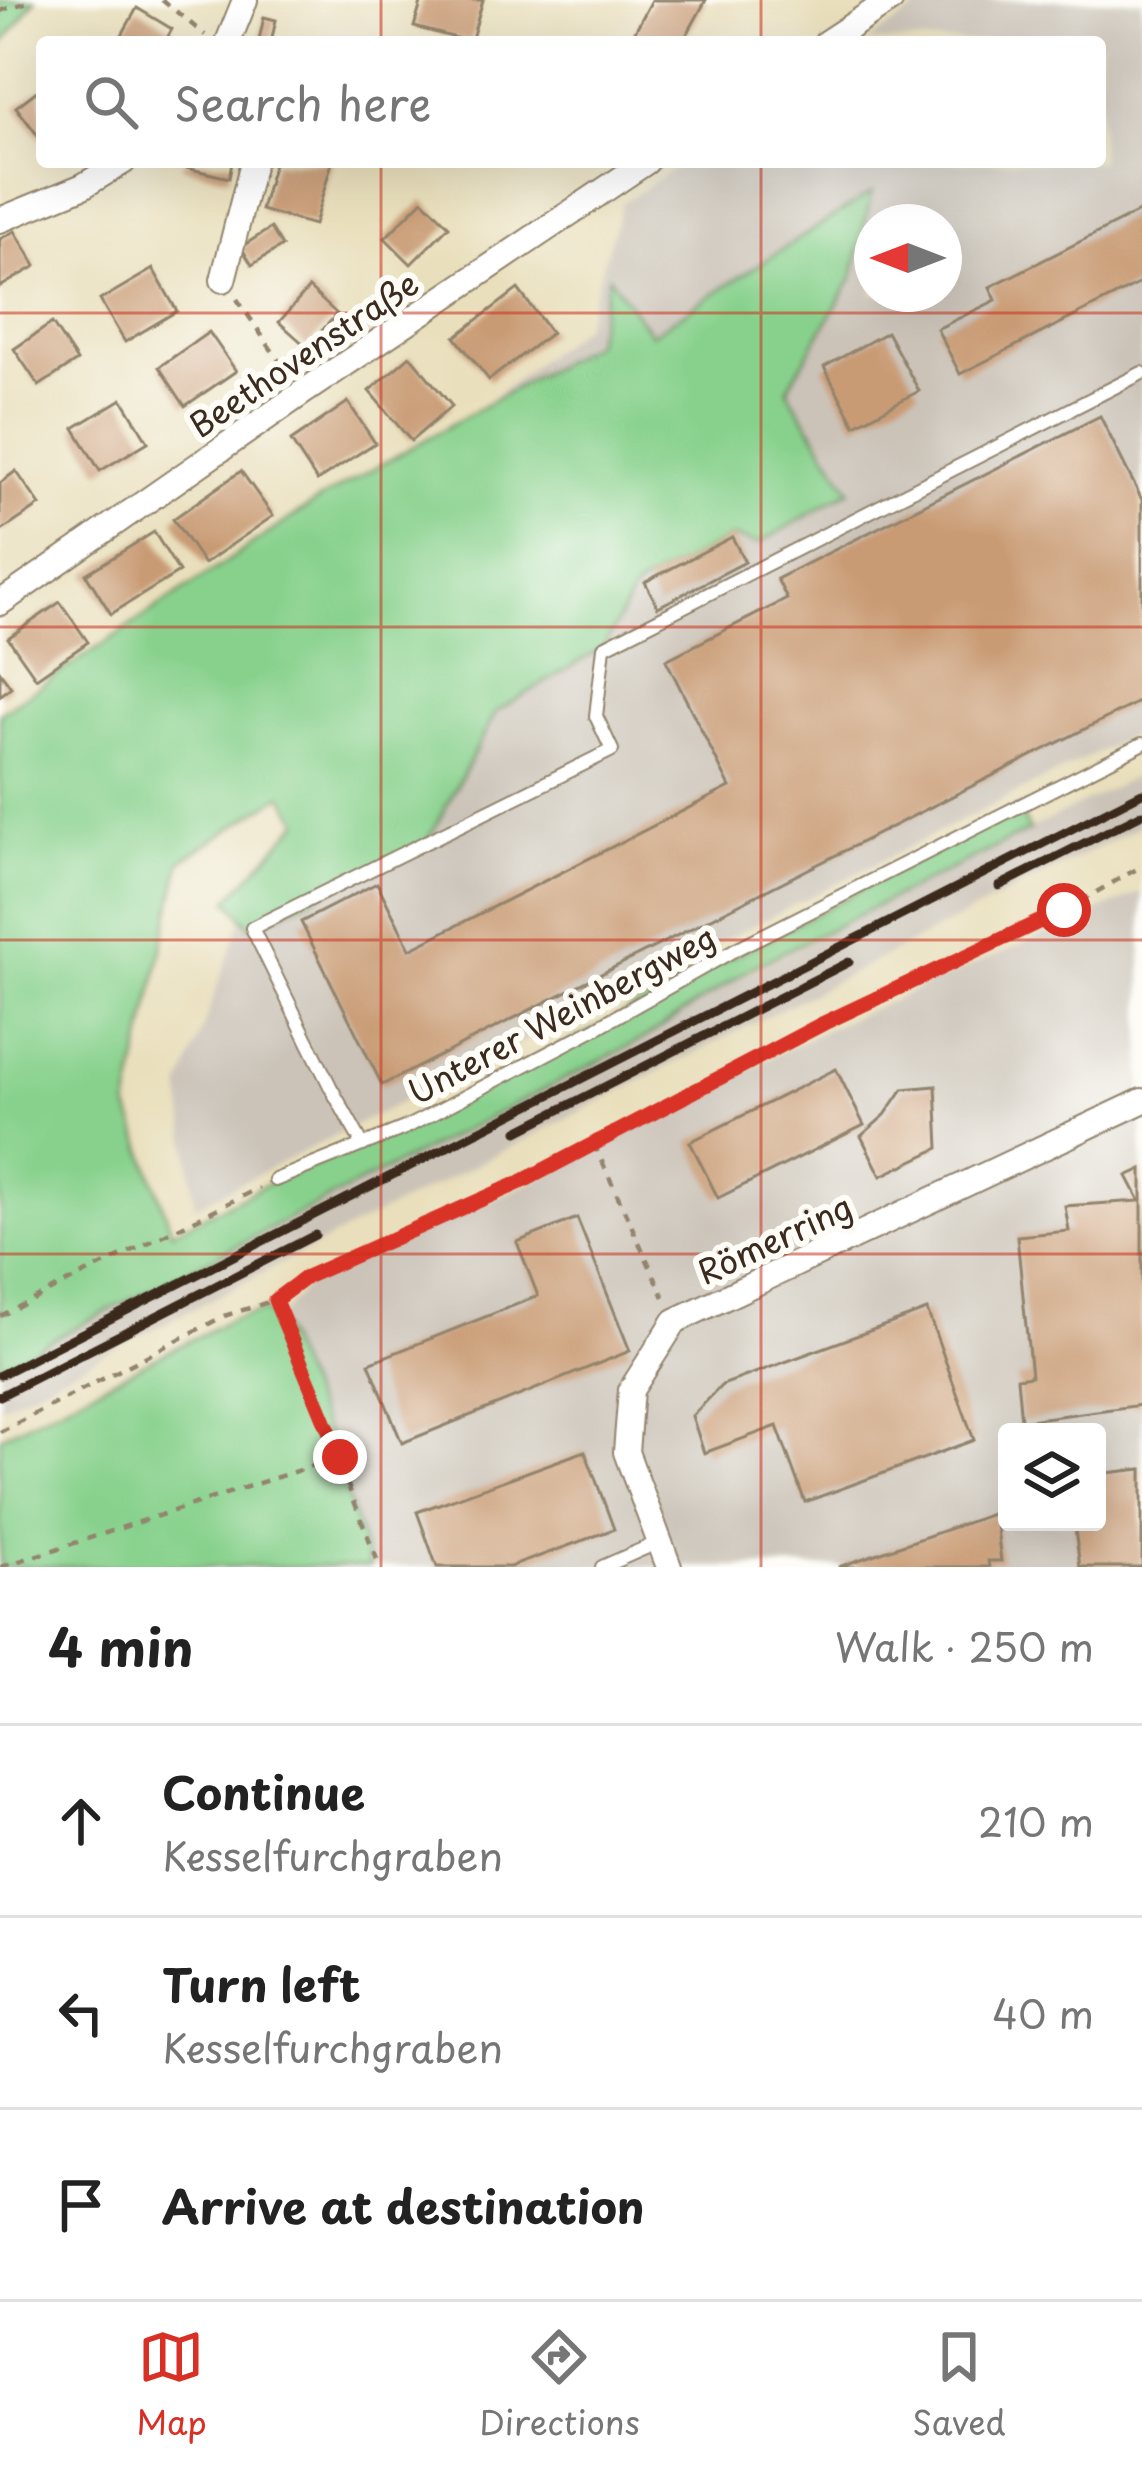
<!DOCTYPE html>
<meta charset="utf-8">
<style>
body{margin:0;font-family:"Playpen Sans",sans-serif;background:#f6f6f6;color:#222}
.controls{position:absolute;right:36px;bottom:36px;display:grid;overflow:hidden;border-radius:12px;box-shadow:0 12px 48px #0002}
.controls button{width:108px;height:108px;display:grid;place-items:center;padding:0;border:0;border-bottom:3px solid #e0e0e0;background:#fff;color:#222;font:60px sans-serif}
.compass{position:absolute;left:854px;top:204px;width:108px;height:108px;border-radius:50%;background:#fff;box-shadow:0 12px 48px #0002;rotate:270deg}
.stop{position:absolute;width:36px;height:36px;margin:-27px;border:9px solid #d93025;border-radius:50%;background:#fff}
.stop.end{background:#d93025;border-color:#fff;box-shadow:0 3px 12px #0008}
.list{margin:0;padding:0;list-style:none}
h2{display:flex;justify-content:space-between;align-items:center;height:156px;margin:0;padding:0 48px;font-size:51px}
h2 small{font-size:39px;font-weight:400;color:#767676}
.list li{display:grid;grid-template-columns:78px 1fr auto;gap:36px;align-items:center;box-sizing:border-box;height:192px;padding:0 48px;border-top:3px solid #e0e0e0}
.list b{display:block;font-size:45px;white-space:nowrap}
.list p{margin:0;font-size:39px;white-space:nowrap;color:#767676}
.list em{font-size:39px;font-style:normal;color:#767676}
.icon{flex:none;width:66px;height:66px;fill:none;stroke:currentColor;stroke-width:2;stroke-linecap:round;stroke-linejoin:round}
.map{position:relative;flex:none;width:1142px;height:1567px;overflow:hidden}
.search{position:absolute;background:#fff;box-shadow:0 12px 48px #0002;left:36px;right:36px;top:36px;height:132px;display:flex;align-items:center;gap:30px;box-sizing:border-box;padding:0 42px;border-radius:12px;color:#767676;font-size:45px}
.sheet{height:732px;background:#fff}
nav{display:flex;justify-content:space-around;align-items:center;box-sizing:border-box;height:168px;border-top:3px solid #e0e0e0;background:#fff;font-size:33px;color:#767676}
nav a{display:grid;justify-items:center;gap:6px}
nav .on{color:#d93025}
.map>svg:first-child{display:block}
.industrial{fill:#cbc3b8;fill-rule:evenodd}
.green{fill:#88d18d;stroke:#627e56;stroke-width:3}
.building{fill:#c99b74}
.lines{fill:none;stroke-linecap:round;stroke-linejoin:round}
.lane-casing{stroke:#92846d;stroke-width:16}
.street-casing{stroke:#92846d;stroke-width:28}
.path{stroke:#92846d;stroke-width:4.5;stroke-dasharray:9 9;stroke-linecap:butt}
.lane{stroke:#fff;stroke-width:12}
.street{stroke:#fff;stroke-width:24}
.rail{stroke:#3b2a1e;stroke-width:9}
.route{stroke:#d93025;stroke-width:15}
.grid{fill:none;stroke:#c8321e;stroke-width:3;stroke-opacity:0.55}
.labels{text-anchor:middle;dominant-baseline:central;stroke-width:12;stroke-linejoin:round;paint-order:stroke}
.street-label{font-size:33px;fill:#3b2a1e;stroke:#fdfcf7}
</style>
<div class="map">
<svg width="1142" height="1567" viewBox="0 0 1142 1567">
<rect width="100%" height="100%" fill="#fdfcf7"/>
<filter id="ink" filterUnits="userSpaceOnUse"><feTurbulence type="fractalNoise" baseFrequency=".00833" numOctaves="2"/><feDisplacementMap in="SourceGraphic" scale="24" xChannelSelector="R" yChannelSelector="G"/><feConvolveMatrix kernelMatrix="1 2 1 2 8 2 1 2 1" color-interpolation-filters="sRGB"/></filter>
<filter id="wash" filterUnits="userSpaceOnUse"><feTurbulence type="fractalNoise" baseFrequency=".004" numOctaves="4" result="noise"/><feDisplacementMap in="SourceGraphic" scale="48" xChannelSelector="R" yChannelSelector="G"/><feGaussianBlur stdDeviation="2.7" result="paint"/><feColorMatrix in="noise" values="0 0 0 0 0 0 0 0 0 0 0 0 0 0 0 0 0 1.4 0 .05"/><feComposite in="paint" operator="in"/></filter>
<g filter="url(#wash)">
<rect width="100%" height="100%" fill="#e9dfbc"/>
<g class="industrial">
<path d="M931 0H1142V730L195 1206 181 1088 249 898 345 858 213 622 584 325 622 203 685 162H1100V42H867ZM872 222H944V294H872Z"/>
<path d="M1142 773V825L0 1407V1366L645 1038 730 982Z"/>
<path d="M1142 892V1567H370L326 1432 277 1320 309 1282 370 1251 523 1186 826 1029ZM1007 1432H1097V1522H1007Z"/>
</g>
<g class="green">
<path d="M0 0H35L0 48Z"/>
<path d="M872 192 853 277 787 390 850 490 759 544 732 537 645 582 633 592 604 647 496 712 427 842 252 928 228 900 300 821 282 795 181 861 128 1106 172 1232 275 1180 407 1127 1017 808 1030 830 749 969 645 1038 0 1366V713L314 503 594 343 609 276 651 334Z"/>
<path d="M264 1311 277 1320 326 1432 370 1567H0V1437L232 1319Z"/>
</g>
<g id="blocks">
<g class="building">
<path d="M422 0H483L471 42 414 27Z"/>
<path d="M652 0H706L683 42H629Z"/>
<path d="M137 8 172 29 165 42H118Z"/>
<path d="M264 17 276 20 271 42 259 40Z"/>
<path d="M42 87V141L16 107Z"/>
<path d="M183 162H232L229 178 182 167Z"/>
<path d="M274 162H332L314 225 261 210Z"/>
<path d="M423 200 449 226 411 264 385 238Z"/>
<path d="M1139 212 1142 219V282L960 374 937 329 996 300 990 287Z"/>
<path d="M271 228 282 246 252 265 241 247Z"/>
<path d="M15 231 36 266 0 287V239Z"/>
<path d="M153 269 177 311 125 342 100 300Z"/>
<path d="M309 288 337 314 307 347 279 322Z"/>
<path d="M518 289 551 333 489 380 455 337Z"/>
<path d="M52 323 77 361 39 386 14 349Z"/>
<path d="M209 332 236 371 185 406 159 367Z"/>
<path d="M887 332 919 391 855 425 824 367Z"/>
<path d="M410 356 452 406 411 441 369 391Z"/>
<path d="M122 399 148 442 100 471 74 428Z"/>
<path d="M348 402 375 443 317 481 291 441Z"/>
<path d="M1100 416 1142 500V700L382 1085 301 922 377 883 410 949 730 787 666 660 787 599 777 579Z"/>
<path d="M16 471 40 505 0 532V483Z"/>
<path d="M241 471 273 516 204 564 173 519Z"/>
<path d="M154 532 179 572 111 614 86 574Z"/>
<path d="M732 537 745 562 658 607 645 582Z"/>
<path d="M60 602 88 642 36 678 8 638Z"/>
<path d="M0 672 11 687 0 696Z"/>
<path d="M836 1069 864 1125 718 1198 690 1142Z"/>
<path d="M936 1086 939 1148 881 1176 861 1136 885 1115 903 1089Z"/>
<path d="M1142 1169V1405L1021 1421 1017 1378 1031 1376 1017 1236 1069 1231 1065 1206 1140 1201 1127 1176Z"/>
<path d="M577 1218 630 1351 402 1443 369 1363 538 1296 517 1242Z"/>
<path d="M927 1310 974 1440 805 1502 777 1426 704 1453 692 1416 722 1385Z"/>
<path d="M585 1451 614 1529 510 1567H437L417 1512Z"/>
<path d="M1142 1469V1567H1080L1074 1522H1097V1474Z"/>
<path d="M995 1513 1001 1561H988L989 1567H838Z"/>
</g>
</g>
</g>
<g filter="url(#ink)">
<use href="#blocks" fill-opacity="0" stroke="#92846d" stroke-width="3"/>
<g class="lines">
<defs>
<g id="lane">
<path d="M363 1145 331 1088 252 928 612 750 596 716 604 647 1142 373"/>
<path d="M275 1180 407 1127 596 1028 736 949 1142 744"/>
<path d="M602 1567 659 1542"/>
</g>
<g id="street">
<path d="M228 42 245 0"/>
<path d="M827 42 891 0"/>
<path d="M0 220 83 186 123 162"/>
<path d="M223 280 253 162"/>
<path d="M0 603 302 393 646 162"/>
<path d="M669 1567 626 1452 631 1390 675 1321 1142 1101"/>
</g>
</defs>
<use href="#lane" class="lane-casing"/>
<use href="#street" class="street-casing"/>
<g class="path">
<path d="M162 0 205 35"/>
<path d="M0 11 34 0"/>
<path d="M237 299 288 374"/>
<path d="M1060 898 1063 911"/>
<path d="M594 1144 664 1297"/>
<path d="M275 1300 380 1567"/>
<path d="M0 1316 259 1188"/>
<path d="M0 1432 224 1316 275 1300 306 1277 368 1247 521 1182 824 1023 1063 911 1142 866"/>
<path d="M1 1567 339 1457"/>
</g>
<use href="#lane" class="lane"/>
<use href="#street" class="street"/>
<g class="rail">
<path d="M999 886 1142 814"/>
<path d="M518 1131 849 962"/>
<path d="M0 1375 1142 793"/>
<path d="M0 1396 315 1235"/>
</g>
</g>
</g>
<g class="lines" filter="url(#ink)">
<path class="route" d="M340 1457 275 1300 306 1277 521 1182 824 1023 1064 910"/>
</g>
<path class="grid" d="M381 0V42M761 0V42M381 162V1567M761 162V1567M0 313H1142M0 627H1142M0 940H1142M0 1254H1142"/>
<g class="labels">
<g class="street-label">
<text transform="translate(303 353) rotate(-34)">Beethovenstraße</text>
<text transform="translate(561 1013) rotate(-28)">Unterer Weinbergweg</text>
<text transform="translate(774 1238) rotate(-25)">Römerring</text>
</g>
</g>
</svg>
<div class="controls">
<button><svg class="icon" aria-label="layers" viewBox="0 0 24 24"><path d="M12 4l9 5-9 5-9-5zM3 14l9 5 9-5"/></svg></button>
</div>
<svg class="compass" viewBox="-18 -18 36 36"><path d="M0-13l5 13h-10z" fill="#e53935"/><path d="M0 13l5-13h-10z" fill="#767676"/></svg>
<div class="stop" style="left:1064px;top:910px"></div>
<div class="stop end" style="left:340px;top:1457px"></div>
<div class="search"><svg class="icon" aria-label="search" viewBox="0 0 24 24"><circle cx="10" cy="10" r="6"/><path d="M15 15l6 6"/></svg>Search here</div>
</div>
<section class="sheet">
<h2>4 min<small>Walk · 250 m</small></h2>
<ul class="list">
<li><svg class="icon" aria-label="ahead" viewBox="0 0 24 24"><path d="M12 20V5M6 11l6-6 6 6"/></svg><div><b>Continue</b><p>Kesselfurchgraben</p></div><em>210 m</em></li>
<li><svg class="icon" aria-label="left" viewBox="0 0 24 24"><path d="M17 20v-9H6M10 6l-5 5 5 5"/></svg><div><b>Turn left</b><p>Kesselfurchgraben</p></div><em>40 m</em></li>
<li><svg class="icon" aria-label="arrive" viewBox="0 0 24 24"><path d="M6 21V4h12l-3 4 3 4H6"/></svg><div><b>Arrive at destination</b></div></li>
</ul>
</section>
<nav>
<a class="on"><svg class="icon" aria-label="map" viewBox="0 0 24 24"><path d="M3 6l6-2 6 2 6-2v14l-6 2-6-2-6 2zM9 4v14M15 6v14"/></svg>Map</a>
<a><svg class="icon" aria-label="directions" viewBox="0 0 24 24"><path d="M12 3l9 9-9 9-9-9zM9 14v-3h6M13 9l2 2-2 2"/></svg>Directions</a>
<a><svg class="icon" aria-label="saved" viewBox="0 0 24 24"><path d="M7 4h10v16l-5-4-5 4z"/></svg>Saved</a>
</nav>
